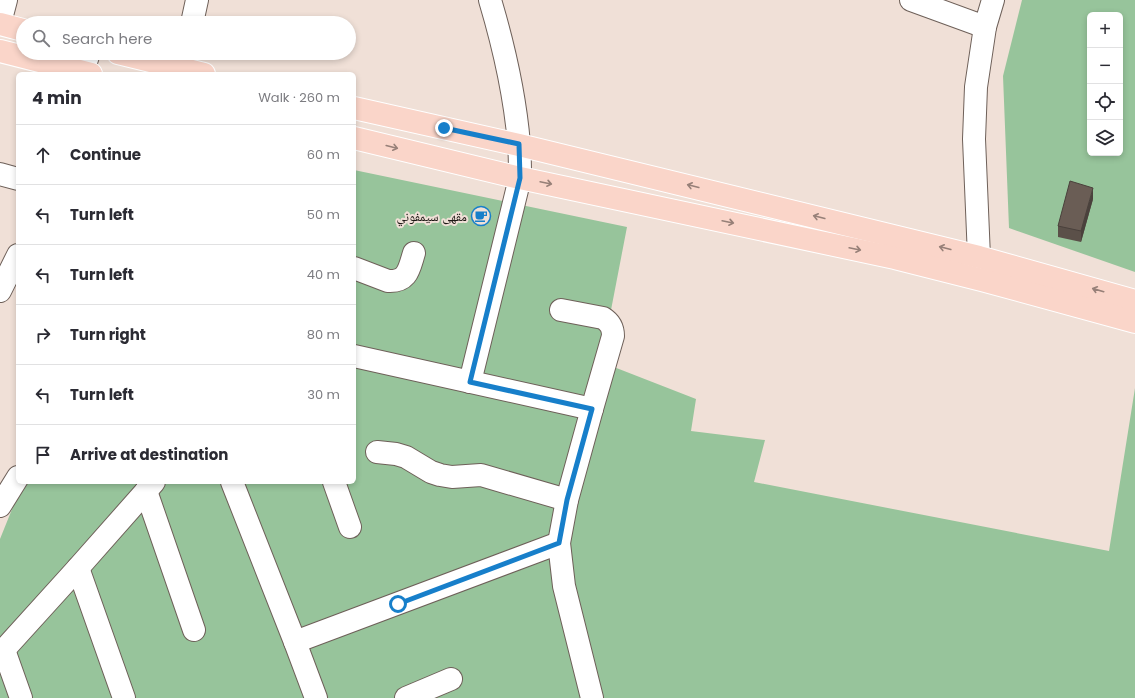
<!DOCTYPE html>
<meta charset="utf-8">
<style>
body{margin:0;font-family:Poppins,"Noto Naskh Arabic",sans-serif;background:#f7f7f7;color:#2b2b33}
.controls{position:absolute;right:12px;top:12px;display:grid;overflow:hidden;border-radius:6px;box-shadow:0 2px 6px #0003}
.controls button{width:36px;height:36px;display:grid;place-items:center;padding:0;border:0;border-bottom:1px solid #e1e1e2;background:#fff;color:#2b2b33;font:20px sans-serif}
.stop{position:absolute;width:12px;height:12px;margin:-9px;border:3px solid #177fca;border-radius:50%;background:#fff}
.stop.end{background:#177fca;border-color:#fff;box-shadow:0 1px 4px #0008}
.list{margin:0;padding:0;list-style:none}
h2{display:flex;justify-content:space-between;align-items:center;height:52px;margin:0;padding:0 16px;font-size:17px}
h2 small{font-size:13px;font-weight:400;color:#7c7c81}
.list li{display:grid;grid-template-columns:26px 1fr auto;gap:12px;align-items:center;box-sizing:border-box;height:60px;padding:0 16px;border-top:1px solid #e1e1e2}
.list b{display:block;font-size:15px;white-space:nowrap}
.list em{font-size:13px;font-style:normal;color:#7c7c81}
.icon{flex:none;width:22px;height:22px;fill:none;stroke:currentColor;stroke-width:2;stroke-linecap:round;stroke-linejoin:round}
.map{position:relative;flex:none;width:1135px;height:698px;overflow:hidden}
.search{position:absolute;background:#fff;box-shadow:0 2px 6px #0003;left:16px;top:16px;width:340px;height:44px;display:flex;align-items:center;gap:10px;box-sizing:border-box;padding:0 14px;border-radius:22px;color:#7c7c81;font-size:15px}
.panel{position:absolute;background:#fff;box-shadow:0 2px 6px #0003;left:16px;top:72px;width:340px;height:412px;border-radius:6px}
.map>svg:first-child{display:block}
.green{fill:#97c49b;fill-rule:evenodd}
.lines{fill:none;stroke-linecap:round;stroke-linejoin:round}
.minor-casing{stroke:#6e6059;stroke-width:24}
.major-casing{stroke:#fff;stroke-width:24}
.minor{stroke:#fff;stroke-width:22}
.major{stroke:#fad5c9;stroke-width:22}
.wall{fill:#5b5049}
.shaded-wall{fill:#4a413c}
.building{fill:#6a5d55;stroke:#4a413c}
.oneway{stroke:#978078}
.route{stroke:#177fca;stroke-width:5}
.labels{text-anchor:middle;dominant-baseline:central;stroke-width:4;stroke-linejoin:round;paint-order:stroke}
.poi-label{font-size:13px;fill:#1d1714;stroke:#f0e0d7;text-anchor:end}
</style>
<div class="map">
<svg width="1135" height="698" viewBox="0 0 1135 698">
<rect width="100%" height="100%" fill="#f0e0d7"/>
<g class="green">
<path d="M1022 0H1135V272L1009 228 1003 76ZM1090 15H1120V153H1090Z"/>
<path d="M354 170 627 227 601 362 696 399 691 431 765 440 754 482 1109 551 1135 388V698H0V539L23 482H354Z"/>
</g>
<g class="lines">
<defs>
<g id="minor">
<path d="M911 0 985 27"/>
<path d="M0 23 6 0"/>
<path d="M192 23 197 0"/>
<path d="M184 69 186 53"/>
<path d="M82 74 89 53"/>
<path d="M0 174 18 179"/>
<path d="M354 268 388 281C408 282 409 269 414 253"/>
<path d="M981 275 979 257 974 139 976 87 985 27 993 0"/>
<path d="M0 291 18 255"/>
<path d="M561 310 603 318C611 323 613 328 613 336L592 409 567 500 559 543 564 586 592 698"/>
<path d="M354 356 592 409"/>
<path d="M470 382 520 178C520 167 520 155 519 144 515 96 504 47 490 0"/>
<path d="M377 452 396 454 406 457 431 472 440 475 452 477 481 475 567 500"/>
<path d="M232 482 295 642 316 698"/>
<path d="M334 482 350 527"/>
<path d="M146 491 194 630"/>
<path d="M0 506 18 477"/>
<path d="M78 568 124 698"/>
<path d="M295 642 559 543"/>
<path d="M4 650 21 698"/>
<path d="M0 654 78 568 154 482"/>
<path d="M406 698 451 679"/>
</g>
<g id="major">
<path d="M0 24 23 30"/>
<path d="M0 51 91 74"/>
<path d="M118 53 204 74"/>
<path d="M354 108 519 145 979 257 1135 301"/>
<path d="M354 138 520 178 895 258 982 280 1135 322"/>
</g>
</defs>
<use href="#minor" class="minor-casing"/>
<use href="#major" class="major-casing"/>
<use href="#minor" class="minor"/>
<use href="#major" class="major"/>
</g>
<path class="wall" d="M1093 199 1081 242 1058 237V226Z"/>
<path class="shaded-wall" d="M1093 188V199L1081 242V231Z"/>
<path class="building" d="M1070 181 1093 188 1081 231 1058 226Z"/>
<defs><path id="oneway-shaft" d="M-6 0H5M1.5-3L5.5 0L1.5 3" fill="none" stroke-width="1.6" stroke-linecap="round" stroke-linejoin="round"/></defs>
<g class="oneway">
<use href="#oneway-shaft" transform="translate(392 147) rotate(14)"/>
<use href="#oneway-shaft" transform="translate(546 183) rotate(12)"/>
<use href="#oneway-shaft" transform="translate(693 186) rotate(-166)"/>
<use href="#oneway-shaft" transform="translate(819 217) rotate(-166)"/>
<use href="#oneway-shaft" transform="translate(728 222) rotate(12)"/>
<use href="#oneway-shaft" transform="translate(945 248) rotate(-166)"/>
<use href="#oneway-shaft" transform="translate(855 249) rotate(12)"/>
<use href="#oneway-shaft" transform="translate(1098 290) rotate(-164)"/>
</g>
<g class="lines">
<path class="route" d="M398 604 559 543 567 500 592 409 470 382 520 178 519 144 444 128"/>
</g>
<defs>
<symbol id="cafe-ring" viewBox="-11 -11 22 22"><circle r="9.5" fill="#f0e0d7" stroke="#177fca" stroke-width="1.5"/><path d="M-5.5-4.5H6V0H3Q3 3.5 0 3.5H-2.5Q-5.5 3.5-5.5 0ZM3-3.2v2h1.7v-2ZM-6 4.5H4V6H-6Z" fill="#177fca"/></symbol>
</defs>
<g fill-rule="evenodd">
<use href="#cafe-ring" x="470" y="205" width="22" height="22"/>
</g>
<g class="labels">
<g class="poi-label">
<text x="467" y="216">مقهى سيمفوني</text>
</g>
</g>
</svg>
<div class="controls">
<button>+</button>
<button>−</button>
<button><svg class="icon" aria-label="locate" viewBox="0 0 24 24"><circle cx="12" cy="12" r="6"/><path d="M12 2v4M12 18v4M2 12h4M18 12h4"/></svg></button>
<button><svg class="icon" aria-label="layers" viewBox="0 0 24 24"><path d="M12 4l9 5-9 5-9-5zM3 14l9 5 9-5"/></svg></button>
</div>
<div class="stop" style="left:398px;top:604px"></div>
<div class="stop end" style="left:444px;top:128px"></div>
<div class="search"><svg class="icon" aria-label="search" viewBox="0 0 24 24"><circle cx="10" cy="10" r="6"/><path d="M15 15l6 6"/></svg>Search here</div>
<section class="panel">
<h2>4 min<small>Walk · 260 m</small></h2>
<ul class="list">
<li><svg class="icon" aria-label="ahead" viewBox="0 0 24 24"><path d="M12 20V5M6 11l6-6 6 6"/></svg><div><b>Continue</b></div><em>60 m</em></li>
<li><svg class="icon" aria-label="left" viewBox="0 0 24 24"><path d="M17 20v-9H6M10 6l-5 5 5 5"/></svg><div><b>Turn left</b></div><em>50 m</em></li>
<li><svg class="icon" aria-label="left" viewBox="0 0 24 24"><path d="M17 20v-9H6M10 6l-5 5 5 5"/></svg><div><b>Turn left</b></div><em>40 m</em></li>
<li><svg class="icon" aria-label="right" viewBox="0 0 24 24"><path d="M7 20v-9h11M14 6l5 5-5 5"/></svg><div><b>Turn right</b></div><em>80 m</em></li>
<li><svg class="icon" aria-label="left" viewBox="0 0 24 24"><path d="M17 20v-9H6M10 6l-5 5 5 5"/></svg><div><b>Turn left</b></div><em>30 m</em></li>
<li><svg class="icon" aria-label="arrive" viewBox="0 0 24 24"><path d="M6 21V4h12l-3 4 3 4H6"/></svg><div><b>Arrive at destination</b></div></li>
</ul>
</section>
</div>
